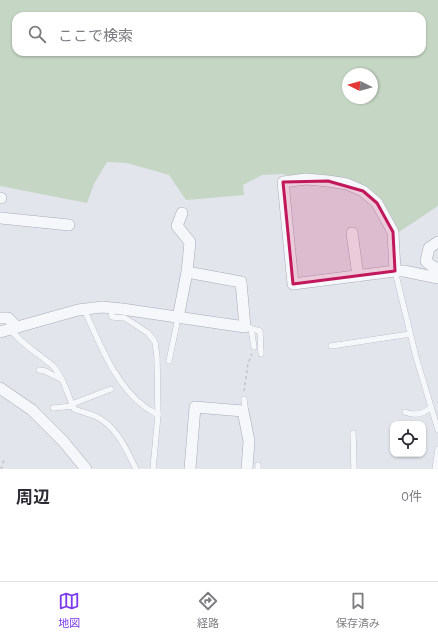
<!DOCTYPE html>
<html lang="ja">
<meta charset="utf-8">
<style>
body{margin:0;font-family:"Work Sans","Noto Sans JP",sans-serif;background:#f2f2f3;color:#2b2b33}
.controls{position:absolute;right:12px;bottom:12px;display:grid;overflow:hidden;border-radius:8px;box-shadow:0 1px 3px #0004}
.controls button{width:36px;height:36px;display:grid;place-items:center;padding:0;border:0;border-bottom:1px solid #e1e1e2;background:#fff;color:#2b2b33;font:20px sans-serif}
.compass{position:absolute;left:342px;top:68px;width:36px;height:36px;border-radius:50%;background:#fff;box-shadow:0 1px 3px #0004;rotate:275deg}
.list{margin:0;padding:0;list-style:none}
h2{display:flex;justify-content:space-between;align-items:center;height:52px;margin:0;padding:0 16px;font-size:17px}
h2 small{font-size:13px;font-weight:400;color:#7c7c81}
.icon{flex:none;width:22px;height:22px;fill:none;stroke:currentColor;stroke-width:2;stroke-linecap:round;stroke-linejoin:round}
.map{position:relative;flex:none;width:438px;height:469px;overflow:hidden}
.search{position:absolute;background:#fff;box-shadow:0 1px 3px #0004;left:12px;right:12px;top:12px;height:44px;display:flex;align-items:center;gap:10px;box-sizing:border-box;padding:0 14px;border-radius:12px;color:#7c7c81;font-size:15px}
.sheet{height:112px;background:#fff}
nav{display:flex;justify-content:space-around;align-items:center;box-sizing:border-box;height:56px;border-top:1px solid #e1e1e2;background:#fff;font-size:11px;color:#7c7c81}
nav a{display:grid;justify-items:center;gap:2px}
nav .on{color:#7c3aed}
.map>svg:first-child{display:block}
.green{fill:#c5d6c4;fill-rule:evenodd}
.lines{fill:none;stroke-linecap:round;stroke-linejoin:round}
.service-casing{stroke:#a8abb7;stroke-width:6}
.minor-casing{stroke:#a8abb7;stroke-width:12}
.path{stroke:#c1c3cb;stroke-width:1.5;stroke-dasharray:3 3;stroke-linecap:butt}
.service{stroke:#f6f7fa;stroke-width:5.5}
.minor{stroke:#f6f7fa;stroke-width:11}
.marked{fill:#c2185b;fill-opacity:0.2;stroke:#c2185b;stroke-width:3;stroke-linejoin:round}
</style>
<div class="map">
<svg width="438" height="469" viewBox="0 0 438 469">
<rect width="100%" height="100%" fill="#e3e5ec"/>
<path class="green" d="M0 0H438V206L396 234 363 189 282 174 262 175 243 185 244 195 186 200 169 175 127 163 107 162 94 184 87 203 0 186ZM16 16H422V52H16ZM348 74H372V98H348Z"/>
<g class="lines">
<defs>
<g id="service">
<path d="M395 271 416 357 438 430"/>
<path d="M111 308 112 317 125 318 148 333 155 342 157 357 158 415 153 469"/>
<path d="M84 309C99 342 115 385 145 407 149 410 154 412 158 415"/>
<path d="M245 327 260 331 261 354"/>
<path d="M251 328 254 347"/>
<path d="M10 329C21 344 38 353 52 365 63 376 68 395 74 409 81 412 88 413 95 416 117 426 126 449 136 469"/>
<path d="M331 346 410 334"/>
<path d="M169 361 178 318"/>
<path d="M39 370 45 371 61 379"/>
<path d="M72 404 111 389"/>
<path d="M53 408 73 406"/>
<path d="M243 411 245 407 244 399"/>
<path d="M405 412C415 416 423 415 431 407"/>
<path d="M353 433 354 469"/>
<path d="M258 469V465"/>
<path d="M435 469 438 449"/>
</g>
<g id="minor">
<path d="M0 198H1"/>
<path d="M0 218 69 225"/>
<path d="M352 233 358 276"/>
<path d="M438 242 429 248 426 261 433 267 438 268"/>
<path d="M395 271 393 232 377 203 363 191 347 184 328 181 306 179 283 182 293 284 395 271H404L438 278"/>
<path d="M0 318H8L17 327"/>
<path d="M178 318 187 272 190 242 177 226 182 213"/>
<path d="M0 332 78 310 102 307 122 309 245 327 241 282 187 272"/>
<path d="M0 388 32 410 63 441 86 469"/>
<path d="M190 469 195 407 243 411 249 441 247 469"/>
</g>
</defs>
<use href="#service" class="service-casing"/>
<use href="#minor" class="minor-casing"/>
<g class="path">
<path d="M244 391 248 363 252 354"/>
<path d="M1 469 4 460"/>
</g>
<use href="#service" class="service"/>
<use href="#minor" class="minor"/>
</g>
<path class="marked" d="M328 181 363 191 377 203 393 232 395 271 293 284 283 182Z"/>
</svg>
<div class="controls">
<button><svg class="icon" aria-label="locate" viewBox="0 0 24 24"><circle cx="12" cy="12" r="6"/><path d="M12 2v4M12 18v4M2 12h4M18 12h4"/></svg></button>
</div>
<svg class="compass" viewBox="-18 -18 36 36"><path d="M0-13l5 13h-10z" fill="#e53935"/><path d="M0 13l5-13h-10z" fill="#7c7c81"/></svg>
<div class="search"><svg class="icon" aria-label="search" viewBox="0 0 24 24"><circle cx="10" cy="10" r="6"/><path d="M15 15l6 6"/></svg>ここで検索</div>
</div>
<section class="sheet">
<h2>周辺<small>0件</small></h2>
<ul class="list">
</ul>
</section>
<nav>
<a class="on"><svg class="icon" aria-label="map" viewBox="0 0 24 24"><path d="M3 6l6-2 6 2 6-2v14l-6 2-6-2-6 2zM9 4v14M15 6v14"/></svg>地図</a>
<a><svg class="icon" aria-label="directions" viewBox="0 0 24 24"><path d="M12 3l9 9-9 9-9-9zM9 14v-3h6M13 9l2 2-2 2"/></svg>経路</a>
<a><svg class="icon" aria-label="saved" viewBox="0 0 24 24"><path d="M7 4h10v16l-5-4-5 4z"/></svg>保存済み</a>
</nav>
